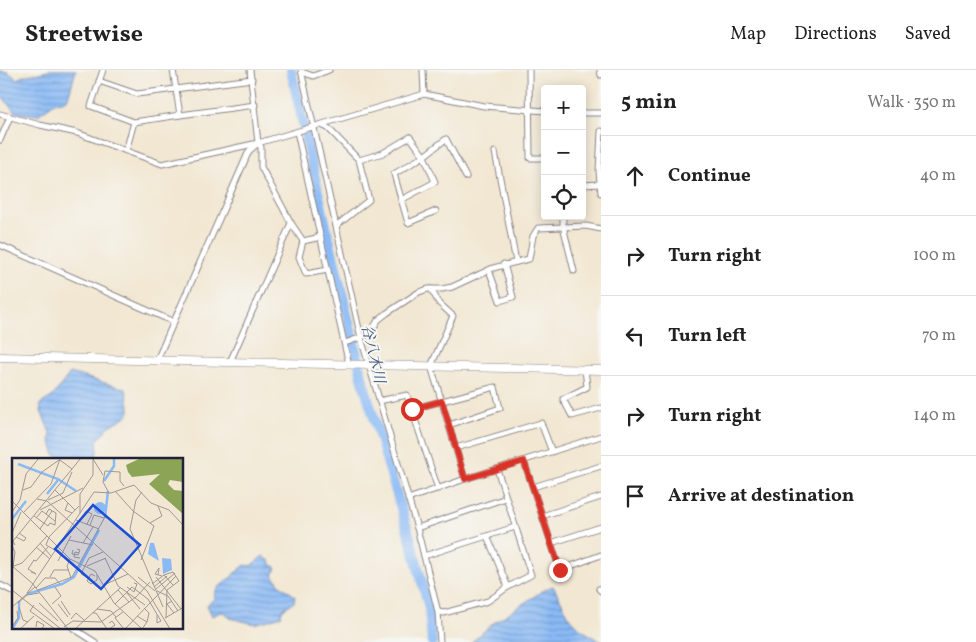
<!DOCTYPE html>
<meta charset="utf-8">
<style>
body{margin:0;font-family:Vollkorn,"Noto Serif JP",serif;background:#f6f6f6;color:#222}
.controls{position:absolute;right:15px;top:15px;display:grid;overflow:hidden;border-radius:5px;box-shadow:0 2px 12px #0003}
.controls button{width:45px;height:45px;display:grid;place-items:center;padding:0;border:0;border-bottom:1px solid #e0e0e0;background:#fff;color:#222;font:25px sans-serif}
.stop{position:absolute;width:15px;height:15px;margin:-11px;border:4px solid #d93025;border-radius:50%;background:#fff}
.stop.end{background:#d93025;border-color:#fff;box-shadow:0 1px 5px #0008}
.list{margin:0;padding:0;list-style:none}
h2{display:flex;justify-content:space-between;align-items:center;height:65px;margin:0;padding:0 20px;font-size:21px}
h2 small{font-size:16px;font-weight:400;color:#767676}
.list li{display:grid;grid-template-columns:32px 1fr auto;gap:15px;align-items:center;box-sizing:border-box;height:80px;padding:0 20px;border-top:1px solid #e0e0e0}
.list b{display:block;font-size:19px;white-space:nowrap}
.list em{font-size:16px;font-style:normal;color:#767676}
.icon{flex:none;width:28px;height:28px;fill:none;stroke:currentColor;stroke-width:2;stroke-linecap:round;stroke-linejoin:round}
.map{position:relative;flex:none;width:601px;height:572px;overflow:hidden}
header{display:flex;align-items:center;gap:30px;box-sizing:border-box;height:70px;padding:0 25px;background:#fff;border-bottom:1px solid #e0e0e0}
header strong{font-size:24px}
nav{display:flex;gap:28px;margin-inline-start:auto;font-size:18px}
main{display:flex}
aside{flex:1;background:#fff}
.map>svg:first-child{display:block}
.water{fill:url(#water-rules);stroke:#566e98}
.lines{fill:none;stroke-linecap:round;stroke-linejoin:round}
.river{stroke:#8abaf6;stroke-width:10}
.street-casing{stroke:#8a8486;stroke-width:7}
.secondary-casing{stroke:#8a8486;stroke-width:9}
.street{stroke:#fff;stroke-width:5}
.secondary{stroke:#fff;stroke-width:8}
.route{stroke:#d93025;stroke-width:6}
.labels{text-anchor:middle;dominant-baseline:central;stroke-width:4;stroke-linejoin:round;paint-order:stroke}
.water-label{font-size:15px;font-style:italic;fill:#46577c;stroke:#f6f6f2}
.inset-river{fill:none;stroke:#8abaf6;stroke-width:2.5}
.inset-road{fill:none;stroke:#9f9896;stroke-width:1}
.view{fill:#1d4ed8;fill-opacity:0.15;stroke:#1d4ed8;stroke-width:2.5}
.inset-edge{fill:none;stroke:#22223b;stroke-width:2.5}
</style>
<header>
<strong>Streetwise</strong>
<nav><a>Map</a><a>Directions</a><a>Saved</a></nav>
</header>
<main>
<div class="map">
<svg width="601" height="572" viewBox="0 0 601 572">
<defs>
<pattern id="water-rules" width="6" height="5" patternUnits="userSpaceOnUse" patternTransform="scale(1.25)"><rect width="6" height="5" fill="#8abaf6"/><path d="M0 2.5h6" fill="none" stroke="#7097c8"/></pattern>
</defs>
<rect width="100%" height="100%" fill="#f6f6f2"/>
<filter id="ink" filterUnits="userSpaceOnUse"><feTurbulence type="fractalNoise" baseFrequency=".02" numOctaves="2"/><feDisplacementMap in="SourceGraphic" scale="10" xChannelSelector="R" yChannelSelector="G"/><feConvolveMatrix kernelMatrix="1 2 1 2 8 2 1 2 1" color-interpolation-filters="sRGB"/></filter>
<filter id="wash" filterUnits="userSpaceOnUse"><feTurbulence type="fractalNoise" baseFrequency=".0096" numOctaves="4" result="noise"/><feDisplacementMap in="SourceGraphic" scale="20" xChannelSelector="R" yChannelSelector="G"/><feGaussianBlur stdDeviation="1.12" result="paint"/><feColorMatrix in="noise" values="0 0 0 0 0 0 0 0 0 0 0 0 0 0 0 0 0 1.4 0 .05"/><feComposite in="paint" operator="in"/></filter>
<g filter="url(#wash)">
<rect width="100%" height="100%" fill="#f2e7d2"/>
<g class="water">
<path d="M49 0H76L68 28 64 31 56 32 38 45 16 43 0 24V1L8 2 17 9C26 3 39 5 49 0Z"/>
<path d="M70 303 126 319C131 348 133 342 110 356 105 359 101 367 97 371L98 380 95 388 68 389 66 387 60 388 55 386 50 369 51 365 41 341 40 334 52 327Z"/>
<path d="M263 486 271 492V496H275L276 498 273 505 280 515 295 526 294 532 283 539 281 543 282 546 255 554 230 548 226 543 221 542 212 546 207 535 213 530 216 520 245 495C254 498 256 490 263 486Z"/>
<path d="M553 516 570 548 582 560 601 572H472L492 554 544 520Z"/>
</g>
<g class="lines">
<path class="river" d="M291 0 324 148 364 315 410 468 429 538 432 572"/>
</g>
</g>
<g filter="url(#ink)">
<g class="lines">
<defs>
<g id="street">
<path d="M103 0 91 36 134 52 180 45 173 0"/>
<path d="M301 0 361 268 417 458 438 542 440 572"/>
<path d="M423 0 424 24"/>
<path d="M529 0 530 88H545"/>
<path d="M600 0 601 5"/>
<path d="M302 2 313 6 329 0"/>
<path d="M99 11 137 24 252 9"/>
<path d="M582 43H601"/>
<path d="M0 44 40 55 77 63 162 94 258 73 424 24 484 36 545 41"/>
<path d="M180 45 255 35"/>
<path d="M321 55 328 58 359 90 369 130 336 156"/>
<path d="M601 61 599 101 601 123"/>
<path d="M297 62 349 295"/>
<path d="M0 70 10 47"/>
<path d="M126 81 134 52"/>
<path d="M495 82 516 192"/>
<path d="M359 90 383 83 410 67 424 86 435 112 401 130"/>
<path d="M582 115 600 114"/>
<path d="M436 141 408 153 394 104 424 86 446 69 466 107"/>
<path d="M563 146V156L574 201"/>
<path d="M291 153 303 171 299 187 306 204 328 200"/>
<path d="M303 171 321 167"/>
<path d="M0 175 174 252"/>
<path d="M489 200 500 231 513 227 504 194"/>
<path d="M431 219 439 233 453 246 431 296 465 409"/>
<path d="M345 273 370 264 378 250 387 243 419 222 428 219H442L452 217 493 198 529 189 533 166 538 158 586 156 601 159"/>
<path d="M157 290 249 81 257 74"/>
<path d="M230 292 291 153 261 97V77L258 73 250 0"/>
<path d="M585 299 587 317 563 329 572 346 601 338"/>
<path d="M379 331 407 325 438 419"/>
<path d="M412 339 495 317 500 338 449 355"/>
<path d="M456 378 541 353 552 382"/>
<path d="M524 391 560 500 601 485"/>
<path d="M533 417 601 396"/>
<path d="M408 429 465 409 601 366"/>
<path d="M542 446 601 427"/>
<path d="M417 458 506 428"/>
<path d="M487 466 508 517"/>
<path d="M551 473 601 457"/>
<path d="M424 486 515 457"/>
<path d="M0 515 14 522"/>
<path d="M599 519 601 521"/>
<path d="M438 542 444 543 488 531 508 517 531 505 497 399"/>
<path d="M73 558 95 572"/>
</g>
<path id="secondary" d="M0 287 601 300"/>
</defs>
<use href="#street" class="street-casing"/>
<use href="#secondary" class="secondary-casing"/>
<use href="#street" class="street"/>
<use href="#secondary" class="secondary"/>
</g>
</g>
<g class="lines" filter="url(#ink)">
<path class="route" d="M412 339 442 331 465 409 524 391 560 500"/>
</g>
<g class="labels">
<g class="water-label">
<text transform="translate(372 284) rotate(77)">谷八木川</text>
</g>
</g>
<g transform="translate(12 388)">
<rect width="171" height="171" fill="#f2e7d2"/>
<path d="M129 0H171V24L158 22 156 26 162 32 171 33V56L137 26 148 16 120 19 116 14 114 7Z" fill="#8ca455"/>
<path d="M82 50a6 6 0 1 1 12 0a6 6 0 1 1-12 0ZM138 85H142L147 103 136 96ZM150 100 159 101 160 112 151 116Z" fill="#8abaf6"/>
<path class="inset-river" d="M6 6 46 21 64 33M92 23 102 8V0M35 36 46 22M93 60 96 33M0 61 14 43M15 136 50 126 62 119 87 72M0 171 7 160V143"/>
<path class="inset-road" d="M81 1 91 17M48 2 60 11M11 32 19 29 30 14 47 2M43 32 63 52M103 33 121 53 142 68 129 102M130 34 124 42 118 71 151 149M97 35 91 24 93 13 108 14V23L112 28M25 41 35 43 135 133 158 171M36 42 51 35 60 14M0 43 58 101 83 113 102 145 130 171M56 45 53 52 60 55M28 52 71 30M0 54 8 42 14 16 27 0M11 55 39 26 48 1M68 55V36L81 17V0M22 58 36 68 38 65 43 67 44 55 37 51 34 56M25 59 30 53 43 63M69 61 74 53 80 56 75 66M64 62 87 71M138 65 150 58 146 48M78 67 82 57 92 60M28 71 40 53M0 75 9 54M4 79 12 83 14 80 7 75M37 79 67 48M37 79 34 87 43 92M57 82 81 87M28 85 39 98M71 85 81 69M3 87 1 83 69 0M0 88 3 94 1 110M24 89 38 101M61 92 60 96 66 97 68 92 65 91M67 95 63 94 62 99 68 100M93 100 106 128 133 147M58 101 55 108 59 120M21 102 24 103 36 89M46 103 59 78M0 108 20 125 56 171M2 108 10 105 35 78M75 108 94 100M19 114 24 116 16 111 22 102M146 117 147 110 143 116 150 118M152 117 161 114 167 123 155 132 154 160M83 118 79 116 75 123 79 126 85 122V117M38 119 42 112H57M126 119 143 133M144 119 169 151M76 120 69 116 77 100 91 94M140 126 152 117 161 127M92 127 116 116M115 129 122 134 125 126 122 125M142 129 155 118M24 130 33 120H43L48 126M144 131 163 115M0 132 49 171M26 132 60 119 94 57M106 132 117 144M145 133 156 138 166 153M15 135 82 34 99 35 122 27 139 45 157 52 172 68M115 135 128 151M49 143 58 157M160 143 155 146 162 155M6 145 15 137 27 135M27 145 46 163M40 146 49 138 43 129M46 146 56 159M103 146 120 129 136 141 149 163 145 165V157M22 147 18 153 43 171M0 149 23 129M7 149 11 162 16 164M132 150 137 155 135 164M85 151 99 153 104 159M111 154 103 160 112 171M81 155H84L95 171M125 158 135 164 130 171M153 160 172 149M59 161 64 155 72 162M89 164 124 139 138 124M1 167 6 160 5 153M24 169 25 163 32 167 30 171M52 169 61 163 89 164M8 171 22 158M63 171 108 130M97 171 103 167 100 163 97 165M113 171 164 118"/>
<path class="view" d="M81 47 128 87 89 131 43 91Z"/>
<rect width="171" height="171" class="inset-edge"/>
</g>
</svg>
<div class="controls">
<button>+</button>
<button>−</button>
<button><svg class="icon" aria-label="locate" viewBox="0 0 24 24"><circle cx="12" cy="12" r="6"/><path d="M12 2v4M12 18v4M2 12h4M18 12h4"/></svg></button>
</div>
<div class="stop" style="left:412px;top:339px"></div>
<div class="stop end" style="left:560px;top:500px"></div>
</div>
<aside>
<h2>5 min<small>Walk · 350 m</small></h2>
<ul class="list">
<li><svg class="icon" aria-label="ahead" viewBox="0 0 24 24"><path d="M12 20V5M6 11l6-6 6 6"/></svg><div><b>Continue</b></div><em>40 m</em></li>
<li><svg class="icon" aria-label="right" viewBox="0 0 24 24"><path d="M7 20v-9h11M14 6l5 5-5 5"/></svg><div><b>Turn right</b></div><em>100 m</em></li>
<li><svg class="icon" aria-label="left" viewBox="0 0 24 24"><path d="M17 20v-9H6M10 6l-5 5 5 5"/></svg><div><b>Turn left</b></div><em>70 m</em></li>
<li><svg class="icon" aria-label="right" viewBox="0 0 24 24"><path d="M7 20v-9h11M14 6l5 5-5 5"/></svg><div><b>Turn right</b></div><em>140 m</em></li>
<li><svg class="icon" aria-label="arrive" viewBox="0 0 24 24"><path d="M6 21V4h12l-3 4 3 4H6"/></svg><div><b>Arrive at destination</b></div></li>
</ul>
</aside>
</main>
